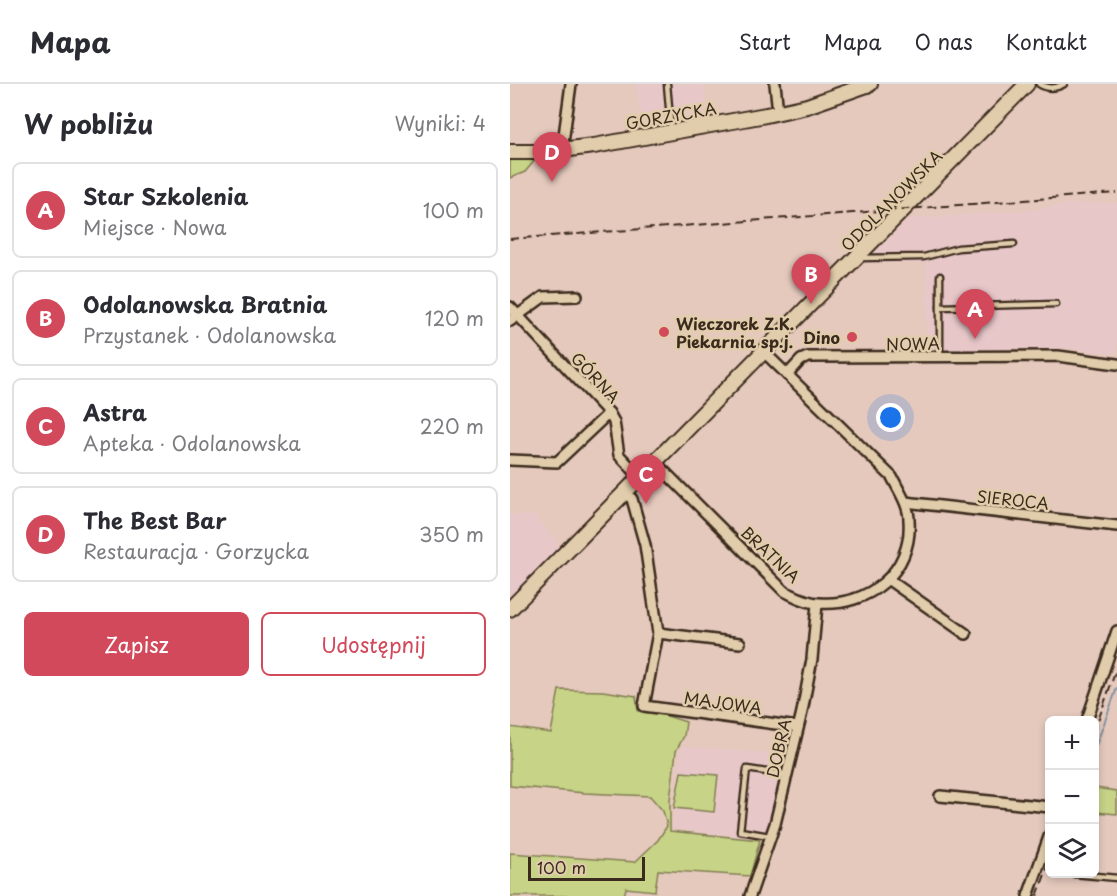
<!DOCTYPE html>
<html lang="pl">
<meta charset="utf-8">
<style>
body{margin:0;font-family:"Playpen Sans",sans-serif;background:#f7f7f7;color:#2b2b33}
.controls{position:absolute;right:18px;bottom:18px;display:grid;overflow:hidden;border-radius:9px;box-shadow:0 3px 9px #0003}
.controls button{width:54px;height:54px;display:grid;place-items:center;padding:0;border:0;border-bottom:2px solid #e1e1e2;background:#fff;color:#2b2b33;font:30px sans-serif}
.scale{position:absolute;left:18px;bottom:15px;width:117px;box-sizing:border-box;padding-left:6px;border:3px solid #3b2a1e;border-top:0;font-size:16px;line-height:21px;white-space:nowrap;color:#3b2a1e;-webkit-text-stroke:4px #e1cdab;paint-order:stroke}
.you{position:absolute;left:381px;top:334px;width:21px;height:21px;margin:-15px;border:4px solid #fff;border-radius:50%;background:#1a73e8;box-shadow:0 0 0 9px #1a73e833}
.badge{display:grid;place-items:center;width:39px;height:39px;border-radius:50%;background:#d1495b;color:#fff;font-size:20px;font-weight:700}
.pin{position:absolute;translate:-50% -50px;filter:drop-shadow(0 2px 3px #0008)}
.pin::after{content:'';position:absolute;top:32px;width:21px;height:18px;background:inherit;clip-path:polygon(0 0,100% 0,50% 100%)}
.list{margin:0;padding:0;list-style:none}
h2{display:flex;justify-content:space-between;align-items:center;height:78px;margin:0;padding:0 24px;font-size:26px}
h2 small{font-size:20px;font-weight:400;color:#7c7c81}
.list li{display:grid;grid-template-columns:39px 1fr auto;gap:18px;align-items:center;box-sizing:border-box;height:96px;margin:0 12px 12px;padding:0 12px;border:2px solid #e1e1e2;border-radius:9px}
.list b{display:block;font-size:22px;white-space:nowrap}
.list p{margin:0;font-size:20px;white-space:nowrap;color:#7c7c81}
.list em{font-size:20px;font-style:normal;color:#7c7c81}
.actions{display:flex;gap:12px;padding:18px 24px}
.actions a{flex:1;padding:14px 0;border:2px solid #d1495b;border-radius:9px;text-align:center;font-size:21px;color:#d1495b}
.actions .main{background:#d1495b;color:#fff}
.icon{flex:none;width:33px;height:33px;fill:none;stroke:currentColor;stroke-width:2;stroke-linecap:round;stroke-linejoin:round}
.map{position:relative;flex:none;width:607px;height:812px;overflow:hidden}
header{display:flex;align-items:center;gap:36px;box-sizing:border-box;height:84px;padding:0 30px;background:#fff;border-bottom:2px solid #e1e1e2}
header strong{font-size:28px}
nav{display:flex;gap:33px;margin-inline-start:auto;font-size:21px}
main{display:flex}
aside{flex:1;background:#fff}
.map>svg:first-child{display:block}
.built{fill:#e8c7c9}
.green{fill:#c7d387;stroke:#817e52;stroke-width:1.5}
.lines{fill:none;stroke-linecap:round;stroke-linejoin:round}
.stream{stroke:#8191a1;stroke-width:2}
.lane-casing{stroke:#3b2a1e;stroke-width:9}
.street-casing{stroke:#3b2a1e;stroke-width:14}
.secondary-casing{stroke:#3b2a1e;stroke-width:18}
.lane{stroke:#e1cdab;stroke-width:4.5}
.street{stroke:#e1cdab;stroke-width:9}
.secondary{stroke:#e1cdab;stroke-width:14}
.rail{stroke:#3b2a1e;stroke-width:2;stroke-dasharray:9 4.5;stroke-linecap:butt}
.poi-dot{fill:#d1495b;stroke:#e1cdab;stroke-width:2}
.labels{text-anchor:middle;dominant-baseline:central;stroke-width:5;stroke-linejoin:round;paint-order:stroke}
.street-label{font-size:16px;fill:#3b2a1e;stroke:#e1cdab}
.poi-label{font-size:16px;font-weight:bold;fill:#3b2a1e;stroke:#e1cdab;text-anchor:start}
</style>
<header>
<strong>Mapa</strong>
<nav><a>Start</a><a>Mapa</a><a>O nas</a><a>Kontakt</a></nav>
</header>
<main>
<aside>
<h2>W pobliżu<small>Wyniki: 4</small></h2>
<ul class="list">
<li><span class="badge">A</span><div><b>Star Szkolenia</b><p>Miejsce · Nowa</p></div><em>100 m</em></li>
<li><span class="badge">B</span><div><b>Odolanowska Bratnia</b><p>Przystanek · Odolanowska</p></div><em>120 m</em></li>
<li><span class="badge">C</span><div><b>Astra</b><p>Apteka · Odolanowska</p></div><em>220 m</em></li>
<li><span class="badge">D</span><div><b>The Best Bar</b><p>Restauracja · Gorzycka</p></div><em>350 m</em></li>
</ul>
<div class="actions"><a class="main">Zapisz</a><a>Udostępnij</a></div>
</aside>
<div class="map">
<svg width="607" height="812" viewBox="0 0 607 812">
<rect width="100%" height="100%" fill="#e5c9bd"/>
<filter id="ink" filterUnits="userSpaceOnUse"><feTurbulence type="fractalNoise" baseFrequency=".0167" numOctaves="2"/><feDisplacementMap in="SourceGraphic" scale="12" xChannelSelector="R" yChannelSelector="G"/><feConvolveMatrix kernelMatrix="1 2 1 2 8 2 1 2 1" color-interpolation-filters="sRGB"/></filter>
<g filter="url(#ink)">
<g class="built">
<path d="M126 0H193L198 32 133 44Z"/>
<path d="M607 119V270L555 264 417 266 416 179H355L398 135 522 126 558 120Z"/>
<path d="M0 431H24L55 469 0 525Z"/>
<path d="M171 662 276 671 255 755 162 745Z"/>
</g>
<g class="green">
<path d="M26 75 15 88 0 94V76Z"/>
<path d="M49 606 93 607 126 612 128 627 154 631 176 638 174 652 166 667 160 716V747L250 756 240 792 148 786 145 807 116 804 114 812H0V769L125 778 148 756 157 742 153 727 140 712 75 709 0 702V643L41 649Z"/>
<path d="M171 688 208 691 204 728 164 724Z"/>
<path d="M585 704 607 707V730L585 728Z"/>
</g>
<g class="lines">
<path class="stream" d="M584 667 607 604"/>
<defs>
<g id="lane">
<path d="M157 0 161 46"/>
<path d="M529 0C537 5 545 5 554 0"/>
<path d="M349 174 414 173 448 164 504 160"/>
<path d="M430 192V273"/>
<path d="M430 223 546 220"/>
<path d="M260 752 230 747 237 685 277 691"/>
<path d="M564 790 607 794"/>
</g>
<g id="street">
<path d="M265 0 268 28"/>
<path d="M52 66 61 0"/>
<path d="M0 223 99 329 104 338 109 371 130 393"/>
<path d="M0 237 33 213 67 212"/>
<path d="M277 291 291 276 298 273 548 272 607 280"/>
<path d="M0 376 47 378 99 329"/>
<path d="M145 378 274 507C285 512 297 519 309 519 358 523 403 488 399 436 399 421 389 407 382 393L254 268"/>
<path d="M115 408 122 415 135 461 148 549 134 622 288 643"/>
<path d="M395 418 607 442"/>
<path d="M379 496 456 550"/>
<path d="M148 549 230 559"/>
<path d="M577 636 607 547"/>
<path d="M430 712 540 723"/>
<path d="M240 812 265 740 292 628 302 575 307 520"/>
<path d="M518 812 540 750"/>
</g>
<g id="secondary">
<path d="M0 68H35L84 62 256 31 297 22 360 0"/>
<path d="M0 525 517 0"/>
</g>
</defs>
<use href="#lane" class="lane-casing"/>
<use href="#street" class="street-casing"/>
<use href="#secondary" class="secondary-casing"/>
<use href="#lane" class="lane"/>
<use href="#street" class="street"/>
<use href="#secondary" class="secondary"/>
<g class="rail">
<path d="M0 155 607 109"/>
<path d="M584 648 607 583"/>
<path d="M527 812 540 777"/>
</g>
</g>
</g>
<g class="poi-dot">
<circle cx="154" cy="248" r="6"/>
<circle cx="342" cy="253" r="6"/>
</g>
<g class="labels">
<g class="street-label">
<text transform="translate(161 31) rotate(-10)">GORZYCKA</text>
<text transform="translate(381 116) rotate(-45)">ODOLANOWSKA</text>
<text transform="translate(403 259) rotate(-1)">NOWA</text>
<text transform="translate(86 293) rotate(47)">GÓRNA</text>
<text transform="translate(503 415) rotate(6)">SIEROCA</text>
<text transform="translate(261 470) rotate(43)">BRATNIA</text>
<text transform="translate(213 618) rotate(8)">MAJOWA</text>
<text transform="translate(268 664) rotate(-77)">DOBRA</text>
</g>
<g class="poi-label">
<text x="166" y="239">Wieczorek Z.K.<tspan x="166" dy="18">Piekarnia sp.j.</tspan></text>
<text x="330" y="253" text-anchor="end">Dino</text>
</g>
</g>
</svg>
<div class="controls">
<button>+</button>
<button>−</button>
<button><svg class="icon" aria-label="layers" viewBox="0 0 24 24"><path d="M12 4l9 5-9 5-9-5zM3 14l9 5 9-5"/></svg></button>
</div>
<div class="scale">100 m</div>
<div class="you"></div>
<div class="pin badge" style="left:465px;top:255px">A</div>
<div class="pin badge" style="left:301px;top:220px">B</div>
<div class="pin badge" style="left:136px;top:420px">C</div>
<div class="pin badge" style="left:42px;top:98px">D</div>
</div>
</main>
